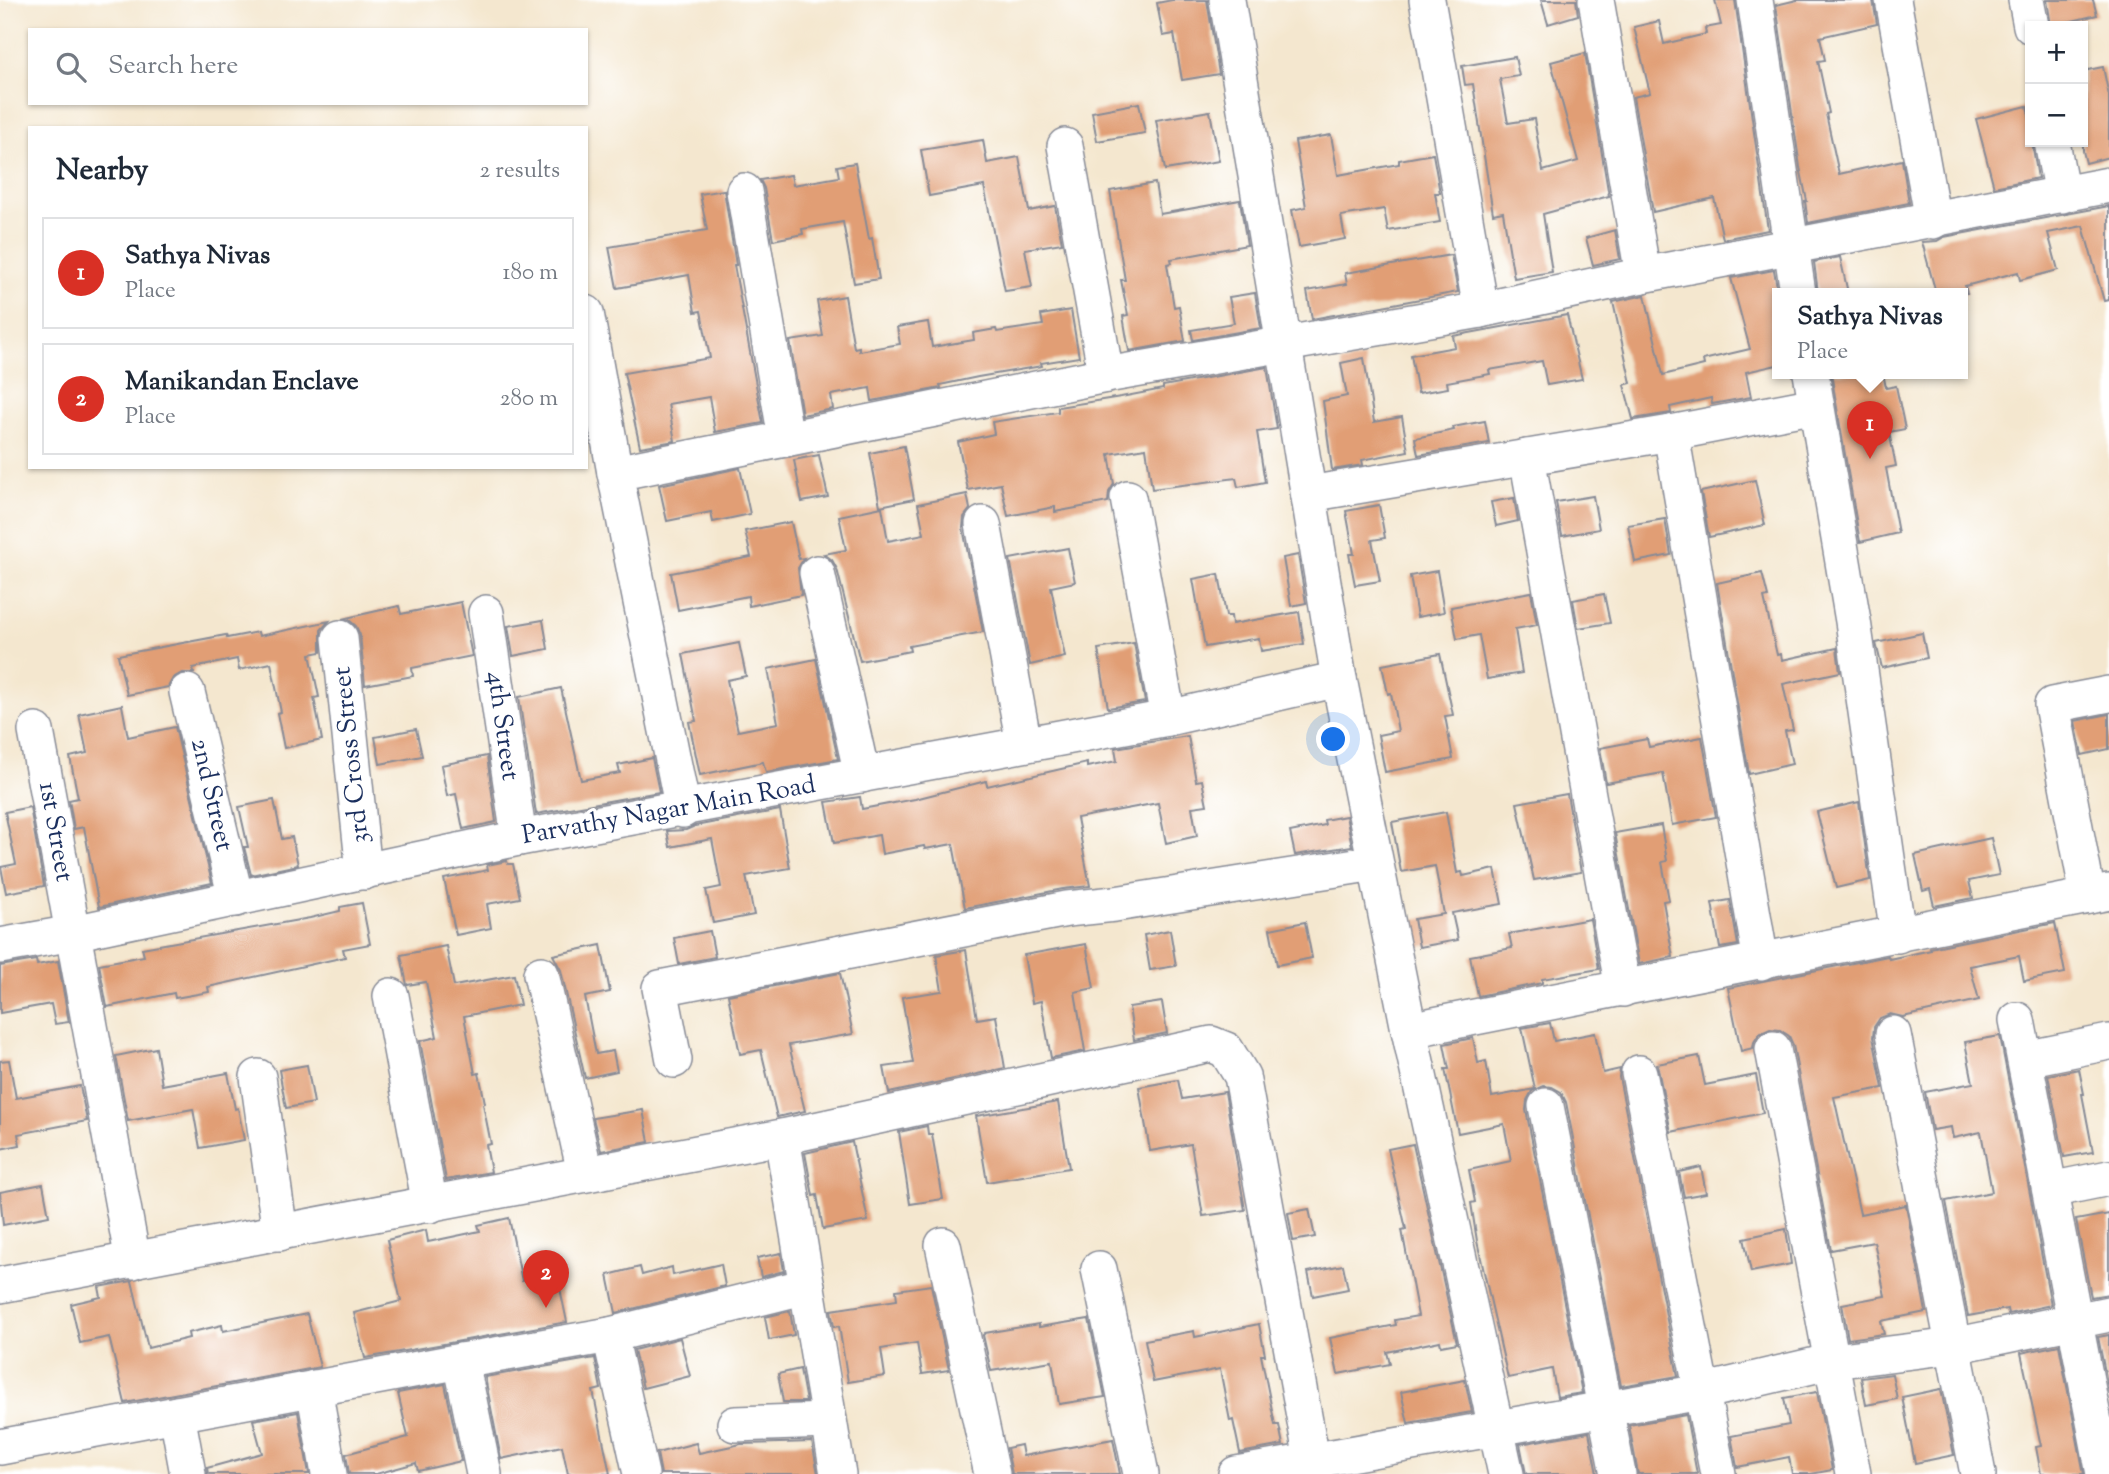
<!DOCTYPE html>
<meta charset="utf-8">
<style>
body{margin:0;font-family:"Sorts Mill Goudy",serif;background:#f2f2f3;color:#1f2937}
.controls{position:absolute;right:21px;top:21px;display:grid;overflow:hidden;border-radius:0px;box-shadow:0 2px 5px #0004}
.controls button{width:63px;height:63px;display:grid;place-items:center;padding:0;border:0;border-bottom:2px solid #e0e1e3;background:#fff;color:#1f2937;font:35px sans-serif}
.you{position:absolute;left:1334px;top:740px;width:24px;height:24px;margin:-18px;border:5px solid #fff;border-radius:50%;background:#1a73e8;box-shadow:0 0 0 10px #1a73e833}
.badge{display:grid;place-items:center;width:46px;height:46px;border-radius:50%;background:#d93025;color:#fff;font-size:23px;font-weight:700}
.pin{position:absolute;translate:-50% -58px;filter:drop-shadow(0 2px 4px #0008)}
.pin::after{content:'';position:absolute;top:37px;width:24px;height:21px;background:inherit;clip-path:polygon(0 0,100% 0,50% 100%)}
.popup{position:absolute;left:1772px;top:288px;width:196px;height:91px;box-sizing:border-box;display:grid;place-content:center;border-radius:0px;background:#fff;filter:drop-shadow(0 2px 5px #0005);font-size:23px;white-space:nowrap;color:#747a83}
.popup b{font-size:26px;color:#1f2937}
.popup::after{content:'';position:absolute;left:50%;top:100%;margin-left:-14px;border:14px solid transparent;border-top-color:#fff}
.list{margin:0;padding:0;list-style:none}
h2{display:flex;justify-content:space-between;align-items:center;height:91px;margin:0;padding:0 28px;font-size:30px}
h2 small{font-size:23px;font-weight:400;color:#747a83}
.list li{display:grid;grid-template-columns:46px 1fr auto;gap:21px;align-items:center;box-sizing:border-box;height:112px;margin:0 14px 14px;padding:0 14px;border:2px solid #e0e1e3;border-radius:0px}
.list b{display:block;font-size:26px;white-space:nowrap}
.list p{margin:0;font-size:23px;white-space:nowrap;color:#747a83}
.list em{font-size:23px;font-style:normal;color:#747a83}
.icon{flex:none;width:38px;height:38px;fill:none;stroke:currentColor;stroke-width:2;stroke-linecap:round;stroke-linejoin:round}
.map{position:relative;flex:none;width:2109px;height:1474px;overflow:hidden}
.search{position:absolute;background:#fff;box-shadow:0 2px 5px #0004;left:28px;top:28px;width:560px;height:77px;display:flex;align-items:center;gap:18px;box-sizing:border-box;padding:0 24px;border-radius:0px;color:#747a83;font-size:26px}
.panel{position:absolute;background:#fff;box-shadow:0 2px 5px #0004;left:28px;top:126px;width:560px;height:343px;border-radius:0px}
.map>svg:first-child{display:block}
.building{fill:#e19e74}
.lines{fill:none;stroke-linecap:round;stroke-linejoin:round}
.minor-casing{stroke:#888b96;stroke-width:38}
.minor{stroke:#fff;stroke-width:35}
.labels{text-anchor:middle;dominant-baseline:central;stroke-width:6;stroke-linejoin:round;paint-order:stroke}
.street-label{font-size:26px;fill:#1b2f5e;stroke:#fff}
</style>
<div class="map">
<svg width="2109" height="1474" viewBox="0 0 2109 1474">
<rect width="100%" height="100%" fill="#fff"/>
<filter id="ink" filterUnits="userSpaceOnUse"><feTurbulence type="fractalNoise" baseFrequency=".0143" numOctaves="2"/><feDisplacementMap in="SourceGraphic" scale="14" xChannelSelector="R" yChannelSelector="G"/><feConvolveMatrix kernelMatrix="1 2 1 2 8 2 1 2 1" color-interpolation-filters="sRGB"/></filter>
<filter id="wash" filterUnits="userSpaceOnUse"><feTurbulence type="fractalNoise" baseFrequency=".00686" numOctaves="4" result="noise"/><feDisplacementMap in="SourceGraphic" scale="28" xChannelSelector="R" yChannelSelector="G"/><feGaussianBlur stdDeviation="1.57" result="paint"/><feColorMatrix in="noise" values="0 0 0 0 0 0 0 0 0 0 0 0 0 0 0 0 0 1.4 0 .05"/><feComposite in="paint" operator="in"/></filter>
<g filter="url(#wash)">
<rect width="100%" height="100%" fill="#f4e7cf"/>
<g id="blocks">
<g class="building">
<path d="M1172 0H1207L1219 74 1182 80 1174 34 1163 36 1157 3Z"/>
<path d="M1541 0H1576L1578 15 1548 24Z"/>
<path d="M1715 0H1735L1768 230 1723 239 1714 198 1653 212 1633 97 1650 93 1634 27 1659 21 1664 44 1706 34 1705 28 1721 25Z"/>
<path d="M1797 0H1873L1877 24 1820 37 1825 60 1818 61 1829 113 1826 114 1839 174 1902 160 1909 203 1808 223 1805 201H1807L1800 167 1776 5Z"/>
<path d="M2047 0H2093L2097 15 2051 26Z"/>
<path d="M1585 53 1609 196 1543 214 1552 272 1514 278 1503 212 1493 214 1473 84 1465 85 1462 66 1515 57 1519 76 1500 79 1508 123 1534 119 1543 171 1578 161 1551 62Z"/>
<path d="M2103 67 2109 96V157L2086 163 2083 151V71Z"/>
<path d="M1139 103 1145 133 1097 141 1092 112Z"/>
<path d="M2027 106 2030 120V142H2032L2038 178 1994 187 1976 119Z"/>
<path d="M1210 111 1219 161 1165 170 1156 120Z"/>
<path d="M1331 135 1338 175 1399 164V160L1433 154 1440 193H1435L1440 222 1388 231 1384 209 1341 216 1345 239 1299 247 1292 210 1306 207 1295 141Z"/>
<path d="M983 140 987 163 1019 157 1029 211 1055 206 1062 243 1025 249 1032 287 1005 291 984 186 929 196 921 150Z"/>
<path d="M855 163 869 239 872 238 879 279 854 283 843 222 802 229 803 234 773 240 764 188 760 180 791 175 793 185 839 177 837 166Z"/>
<path d="M1155 183 1160 214 1240 200 1247 245 1171 259 1172 263 1167 264 1174 307 1179 306 1185 341 1129 351 1123 316 1128 315 1121 280H1125L1110 191Z"/>
<path d="M724 190 736 265H734L763 423 715 432 709 397 668 404 675 441 640 447 624 373 710 358 701 311 695 312 689 275 617 288 609 247 707 230 700 194Z"/>
<path d="M2109 206V300L2104 301 2083 226 2048 233 2058 270 2020 280 2018 272 1965 286 1967 293H1936L1922 242 1937 241 1944 237Z"/>
<path d="M1615 230 1620 259 1593 265 1586 238Z"/>
<path d="M1451 255 1458 292 1312 319 1307 291 1347 284 1345 273Z"/>
<path d="M1840 257 1848 293H1818L1814 262Z"/>
<path d="M1774 270 1778 293 1777 365 1746 372 1751 397 1712 404 1711 398 1670 407 1671 413 1633 419 1624 385 1631 383 1613 302 1645 295 1663 375 1704 365 1703 360 1750 349 1731 278Z"/>
<path d="M1255 293 1261 328 1193 340 1191 330 1234 323 1229 297Z"/>
<path d="M845 296 854 348 859 347V351L900 344 897 327 928 322 932 347 974 340 973 333 996 329 997 332 1043 325 1041 315 1071 310 1079 357 1041 363 1042 366 978 377 940 385 941 388 872 401 870 388 831 395 833 409 802 415 790 341 823 336 817 301Z"/>
<path d="M1567 315 1582 379 1547 385 1542 361 1489 370 1490 374 1447 382 1448 388 1418 393 1411 355 1455 347 1453 336Z"/>
<path d="M1364 358 1374 422 1402 417 1408 451 1362 460 1363 465 1332 470 1323 401 1347 396 1341 363Z"/>
<path d="M1267 367 1277 429 1257 432 1265 482 1238 487 1236 478 1152 489 1146 448 1109 454 1114 484 1109 492 1108 502 1055 512V507L1008 516 1001 484 968 490 958 442 994 434 992 422 1058 412V407L1121 397 1163 389V386Z"/>
<path d="M1831 373H1883L1886 388 1896 386 1905 429 1889 432 1896 466 1886 468 1898 533 1860 542Z"/>
<path d="M1485 421 1489 443 1418 455 1415 438 1454 430 1453 427Z"/>
<path d="M904 446 914 499 880 506 870 453Z"/>
<path d="M819 455 828 497 802 502 794 460Z"/>
<path d="M740 468 750 514 713 522 711 512 667 521 659 485Z"/>
<path d="M1755 480 1765 525 1709 537 1701 492Z"/>
<path d="M967 494 970 509 964 517 963 528 983 632 909 646 910 651 860 661 837 569 832 560 824 554 846 550 839 516 882 507 888 541 924 534 918 504Z"/>
<path d="M1593 496 1599 529 1562 536 1556 502Z"/>
<path d="M1514 498 1518 521 1496 526 1491 502Z"/>
<path d="M1379 505 1385 538 1372 540 1380 581 1355 585 1349 554H1354L1346 511Z"/>
<path d="M1665 519 1671 555 1635 562 1628 525Z"/>
<path d="M791 522 799 559 804 558 798 568 801 595 749 606 748 596 678 610 671 573 751 557 745 531Z"/>
<path d="M1068 548 1075 582 1051 587 1065 657 1030 665 1010 559Z"/>
<path d="M1298 555 1306 603 1291 606 1283 558Z"/>
<path d="M1437 571 1444 612 1417 617 1410 576Z"/>
<path d="M1762 573 1768 597 1764 598 1777 655 1781 654 1782 660 1837 648 1840 672 1783 684 1793 730 1785 731 1792 764 1749 774 1717 583Z"/>
<path d="M1219 574 1226 616H1231L1232 624 1299 612 1304 644 1261 651 1259 638 1205 647 1193 579Z"/>
<path d="M1531 592 1537 625 1515 629 1522 673 1487 679 1479 635 1457 639 1451 607Z"/>
<path d="M1604 594 1610 623 1578 628 1573 600Z"/>
<path d="M461 602 472 656 412 668 413 676 365 685 360 635 356 626 349 620 342 619 399 606 401 614Z"/>
<path d="M543 620 548 649 513 656 508 626Z"/>
<path d="M329 621 321 630V652L310 654 319 697 314 698 322 740 284 748 277 713 281 712 271 663 239 670 237 659 193 668 194 673H182L173 678 168 687 127 695 118 655 226 635 227 638 258 632 259 636Z"/>
<path d="M1922 633 1927 658 1882 668 1876 643Z"/>
<path d="M739 643 746 676 727 680 738 731 778 723 768 669 816 659 838 759 766 772 763 762 700 775 689 722 696 721 683 654Z"/>
<path d="M1134 643 1145 702 1108 708 1098 649Z"/>
<path d="M1440 654 1453 715 1445 716 1453 759 1385 772 1378 735 1398 731 1391 693 1388 694 1382 665Z"/>
<path d="M561 688 581 780 620 773 618 765 652 758 659 792 536 814 519 697Z"/>
<path d="M122 705 128 737 175 727 212 883 99 907 84 827 74 829 69 800 78 798 70 757 87 753 79 714Z"/>
<path d="M2109 714V749L2082 755 2075 721Z"/>
<path d="M416 729 422 756 380 764 375 737Z"/>
<path d="M1188 736 1196 781 1202 780 1207 805 1192 807 1197 836 1166 843 1158 803 1077 818 1090 886 1063 889 965 908 953 844 925 849 924 846 882 854 879 835 834 843 826 802 860 797 862 809 915 799 986 781 987 786 1087 763V767L1117 761 1115 748Z"/>
<path d="M1702 737 1716 817 1672 825 1663 773 1606 783 1600 748 1647 739 1649 747Z"/>
<path d="M487 756 496 822 463 829 456 794 447 796 441 765Z"/>
<path d="M1567 794 1581 872 1534 880 1517 803Z"/>
<path d="M274 800 282 839 292 837 298 865 251 875 244 847H248L239 807Z"/>
<path d="M1859 802 1870 880 1836 888 1817 812Z"/>
<path d="M30 807 44 886 6 893 1 867 16 864 5 812Z"/>
<path d="M780 810 790 868 746 876 754 915 713 923 706 890 721 887 712 839 670 847 667 831 686 830 695 826Z"/>
<path d="M1446 812 1457 873 1462 872 1463 876 1495 869 1502 904 1452 913 1458 940 1419 947 1414 919 1444 914 1435 866 1401 872 1392 822Z"/>
<path d="M1346 816 1352 846 1295 855 1290 832 1325 825 1324 820Z"/>
<path d="M1661 825 1667 861 1662 862 1669 900 1663 901 1673 957 1639 964 1615 833Z"/>
<path d="M1991 838 1999 875 1969 881 1973 898 1934 906 1930 889 1923 891 1915 855Z"/>
<path d="M507 861 508 864H513L520 898 487 904 491 928 456 935 444 879 488 870 487 865Z"/>
<path d="M1730 900 1738 945 1720 948 1712 903Z"/>
<path d="M362 903 370 944 343 949 345 957 208 987 209 992 175 998 174 993 107 1007 99 964 144 956 142 948 310 918 340 911V907Z"/>
<path d="M1590 919 1599 969 1542 979V983L1478 996 1470 956 1512 948 1509 934Z"/>
<path d="M1305 922 1312 958 1277 965 1270 929Z"/>
<path d="M2055 923 2065 973 2024 981 2019 956 1970 966 1979 1000 1903 1017 1890 1014 1880 1018 1874 1027 1873 1037 1883 1088 1834 1097 1860 1214 1906 1205 1926 1312 1881 1321 1884 1334 1848 1339 1842 1304 1885 1296 1875 1246 1874 1242 1831 1250 1793 1045 1789 1036 1780 1030 1770 1029 1759 1034 1754 1042 1753 1048 1741 1051 1728 988 1888 956 1889 959 1931 950 1930 948Z"/>
<path d="M1170 930 1176 966 1150 970 1144 935Z"/>
<path d="M710 931 715 957 679 964 674 938Z"/>
<path d="M1086 944 1094 988 1075 992 1085 1051 1051 1058 1041 1001 1032 1003 1024 955Z"/>
<path d="M601 945 610 992 585 997 596 1054 613 1051 617 1071 585 1078 561 970 553 955Z"/>
<path d="M446 946 454 986 514 975 520 1005 464 1016 475 1074 479 1073 485 1103 483 1104 491 1144 486 1145 491 1172 446 1180 420 1041 437 1037 426 982 407 985 401 955Z"/>
<path d="M966 950 977 1019 996 1016 1005 1068 889 1093 884 1067 913 1063 902 997 942 991 936 955Z"/>
<path d="M36 960 37 965 58 961 69 1022 55 1024 51 1004 0 1013V966Z"/>
<path d="M840 973 853 1034 789 1045 805 1111 777 1117 761 1050 740 1054 728 995Z"/>
<path d="M1162 1002 1167 1033 1134 1040 1129 1007Z"/>
<path d="M1550 1023 1554 1041 1595 1033 1603 1073 1620 1069 1619 1077 1678 1376 1621 1386 1566 1102 1561 1092 1552 1087 1543 1086 1532 1091 1527 1100 1526 1110 1582 1393 1557 1397 1552 1369 1508 1378 1477 1241 1471 1203 1475 1202 1469 1170 1511 1161 1504 1124 1458 1133 1445 1069H1449L1444 1044 1473 1038 1478 1063 1486 1061 1492 1097 1535 1089 1522 1028Z"/>
<path d="M2000 1036 2051 1305 2008 1314 2007 1309 1968 1316 1946 1201 1992 1192 1981 1132 1953 1138 1951 1127 1932 1130 1925 1092 1973 1083 1965 1042Z"/>
<path d="M156 1048 162 1085 228 1073 235 1109 238 1108 244 1140 200 1148 193 1109 128 1121 116 1056Z"/>
<path d="M1699 1056 1705 1085 1756 1075 1763 1113 1671 1132 1657 1064Z"/>
<path d="M9 1060 16 1098 80 1086 87 1121 18 1134 20 1145 0 1149V1061Z"/>
<path d="M307 1065 314 1103 286 1108 279 1070Z"/>
<path d="M2079 1069 2084 1094H2082L2093 1152 2064 1157 2048 1075Z"/>
<path d="M1178 1080 1182 1099 1225 1092 1245 1210 1203 1216 1191 1144 1150 1151 1139 1087Z"/>
<path d="M1058 1102 1069 1168 987 1182 976 1116Z"/>
<path d="M643 1110 649 1142 601 1151 593 1118Z"/>
<path d="M927 1126 928 1134H932L943 1199 910 1204 899 1132Z"/>
<path d="M852 1142 868 1221 823 1229 817 1195 813 1196 805 1153Z"/>
<path d="M1413 1144 1457 1343 1441 1346 1440 1341 1387 1352 1390 1364 1338 1374 1330 1338 1396 1325 1395 1320 1418 1316 1402 1230 1406 1229 1388 1149Z"/>
<path d="M1701 1167 1706 1193 1684 1197 1679 1172Z"/>
<path d="M43 1184 49 1216 3 1225 0 1192Z"/>
<path d="M1309 1209 1315 1237 1293 1241 1288 1213Z"/>
<path d="M2109 1214V1294L2091 1297 2076 1220Z"/>
<path d="M509 1218 522 1281 557 1274 567 1322 365 1358 354 1313 401 1301 387 1240 426 1230 428 1242 480 1231 478 1225Z"/>
<path d="M1786 1229 1791 1264 1751 1272 1744 1238Z"/>
<path d="M781 1253 784 1271 761 1277 757 1258Z"/>
<path d="M721 1264 725 1286 616 1313 608 1275 640 1267 642 1275 672 1267 673 1275Z"/>
<path d="M1343 1265 1348 1289 1313 1296 1308 1272Z"/>
<path d="M132 1281 148 1348 189 1338 188 1333 222 1325 223 1331 307 1314 320 1367 125 1403 109 1337 80 1343 71 1304 101 1297 99 1287Z"/>
<path d="M931 1285 949 1370 922 1374 917 1343 881 1349 885 1376 848 1382 839 1326 834 1327 831 1310 897 1300 896 1290Z"/>
<path d="M790 1311 794 1335 769 1340 765 1317Z"/>
<path d="M1089 1319 1105 1397 1059 1404 1052 1361 991 1371 983 1335 985 1333 1039 1324V1327Z"/>
<path d="M1259 1324 1265 1355H1261L1275 1425H1279L1283 1445 1240 1453 1233 1420 1230 1421 1220 1369 1153 1382 1145 1340 1194 1331 1195 1337Z"/>
<path d="M2109 1335V1393L2098 1337Z"/>
<path d="M680 1338 690 1376 643 1388 634 1350Z"/>
<path d="M2059 1345 2084 1474H2041L2036 1447 2041 1446 2021 1353Z"/>
<path d="M595 1358 601 1389 593 1391 610 1474H568L562 1446 501 1459 485 1377Z"/>
<path d="M800 1369 806 1402H783L778 1374Z"/>
<path d="M1892 1374 1897 1399 1866 1405 1861 1378Z"/>
<path d="M1465 1380 1472 1412 1408 1423 1401 1392Z"/>
<path d="M445 1384 461 1461 418 1471 416 1463 376 1474H349L346 1454 408 1437 398 1393Z"/>
<path d="M1941 1389 1954 1455 1915 1463 1902 1397Z"/>
<path d="M1817 1392 1832 1470 1811 1474H1792L1789 1457 1737 1467 1731 1436 1789 1425 1784 1398Z"/>
<path d="M298 1412 309 1474H208L207 1468 262 1453 253 1420Z"/>
<path d="M1686 1415 1697 1474H1638L1629 1425Z"/>
<path d="M1589 1432 1597 1474H1526L1520 1444Z"/>
<path d="M1113 1439 1120 1474H1012L1007 1448 1021 1445 1023 1456Z"/>
<path d="M812 1442 818 1474H661L657 1453 696 1443 699 1453 741 1444Z"/>
</g>
</g>
</g>
<g filter="url(#ink)">
<use href="#blocks" fill-opacity="0" stroke="#888b96" stroke-width="2"/>
<g class="lines">
<defs>
<g id="minor">
<path d="M1227 0 1339 679 1409 1030 1506 1474"/>
<path d="M1427 0 1481 310"/>
<path d="M1596 0 1643 275"/>
<path d="M1755 0 1798 293"/>
<path d="M1893 0 1933 221"/>
<path d="M2026 0 2031 26"/>
<path d="M2052 142 2062 195"/>
<path d="M1065 146 1106 375"/>
<path d="M744 191 786 439"/>
<path d="M586 313 615 473"/>
<path d="M1811 373 1853 621 1898 935"/>
<path d="M1671 433 1761 962"/>
<path d="M1527 457 1623 989"/>
<path d="M1309 494 1671 433 1816 405"/>
<path d="M1128 498 1168 718"/>
<path d="M983 524 1024 744"/>
<path d="M817 573 862 775"/>
<path d="M486 613 519 838"/>
<path d="M340 638 364 872"/>
<path d="M187 692 236 899"/>
<path d="M36 731 133 1261"/>
<path d="M683 810 615 473 1106 375 1481 310 1643 275 2109 185"/>
<path d="M2088 896 2052 705 2109 694"/>
<path d="M0 946 73 933 519 838 1168 718 1339 679"/>
<path d="M541 974 585 1173"/>
<path d="M391 996 430 1205"/>
<path d="M2017 1020 2104 1474"/>
<path d="M1409 1030 2109 892"/>
<path d="M1893 1034 1978 1474"/>
<path d="M1773 1049 1853 1474"/>
<path d="M2025 1059 2109 1042"/>
<path d="M674 1060 660 988 1067 909 1115 904 1375 863"/>
<path d="M1639 1073 1718 1474"/>
<path d="M258 1077 280 1233"/>
<path d="M1546 1106 1618 1474"/>
<path d="M782 1137 1211 1044 1226 1050 1242 1076 1312 1460"/>
<path d="M2050 1190 2109 1178"/>
<path d="M943 1245 992 1474"/>
<path d="M1099 1269 1141 1474"/>
<path d="M0 1285 782 1137 838 1474"/>
<path d="M610 1335 641 1474"/>
<path d="M461 1361 610 1335 807 1286"/>
<path d="M314 1388 329 1474"/>
<path d="M177 1414 188 1474"/>
<path d="M735 1424 829 1421"/>
<path d="M0 1447 461 1361 484 1474"/>
<path d="M1236 1474 1701 1392 1833 1361 1953 1346 2109 1314"/>
</g>
</defs>
<use href="#minor" class="minor-casing"/>
<use href="#minor" class="minor"/>
</g>
</g>
<g class="labels">
<g class="street-label">
<text transform="translate(502 726) rotate(82)">4th Street</text>
<text transform="translate(352 755) rotate(-96)">3rd Cross Street</text>
<text transform="translate(211 795) rotate(77)">2nd Street</text>
<text transform="translate(669 811) rotate(-10)">Parvathy Nagar Main Road</text>
<text transform="translate(55 832) rotate(80)">1st Street</text>
</g>
</g>
</svg>
<div class="controls">
<button>+</button>
<button>−</button>
</div>
<div class="you"></div>
<div class="pin badge" style="left:1870px;top:459px">1</div>
<div class="popup"><b>Sathya Nivas</b>Place</div>
<div class="pin badge" style="left:546px;top:1308px">2</div>
<div class="search"><svg class="icon" aria-label="search" viewBox="0 0 24 24"><circle cx="10" cy="10" r="6"/><path d="M15 15l6 6"/></svg>Search here</div>
<section class="panel">
<h2>Nearby<small>2 results</small></h2>
<ul class="list">
<li><span class="badge">1</span><div><b>Sathya Nivas</b><p>Place</p></div><em>180 m</em></li>
<li><span class="badge">2</span><div><b>Manikandan Enclave</b><p>Place</p></div><em>280 m</em></li>
</ul>
</section>
</div>
